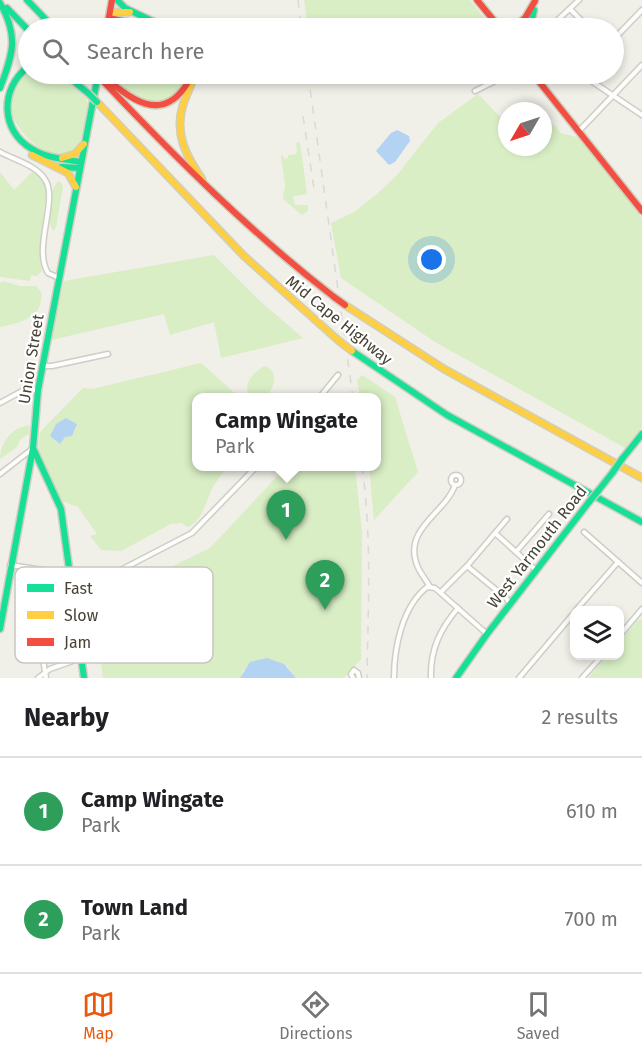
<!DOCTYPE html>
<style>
body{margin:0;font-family:"Fira Sans",sans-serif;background:#f6f6f6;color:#202124}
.controls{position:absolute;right:18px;bottom:18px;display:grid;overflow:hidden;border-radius:12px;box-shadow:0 3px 9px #0003}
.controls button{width:54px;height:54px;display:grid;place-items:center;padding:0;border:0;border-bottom:2px solid #e0e0e0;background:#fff;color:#202124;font:30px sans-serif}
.compass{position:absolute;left:498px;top:102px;width:54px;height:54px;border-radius:50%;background:#fff;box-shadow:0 3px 9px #0003;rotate:231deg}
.you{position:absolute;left:432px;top:260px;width:21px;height:21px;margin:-15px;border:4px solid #fff;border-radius:50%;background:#1a73e8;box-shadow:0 0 0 9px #1a73e833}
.badge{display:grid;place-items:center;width:39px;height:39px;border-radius:50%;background:#ea580c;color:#fff;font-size:20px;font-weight:700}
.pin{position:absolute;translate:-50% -50px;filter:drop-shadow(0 2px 3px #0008)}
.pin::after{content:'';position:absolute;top:32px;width:21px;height:18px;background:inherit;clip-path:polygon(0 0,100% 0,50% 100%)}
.popup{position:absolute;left:192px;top:393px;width:189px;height:78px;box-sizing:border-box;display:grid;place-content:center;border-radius:12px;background:#fff;filter:drop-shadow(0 2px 4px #0005);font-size:20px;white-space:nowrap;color:#757577}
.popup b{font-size:22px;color:#202124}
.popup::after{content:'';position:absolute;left:50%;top:100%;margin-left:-12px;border:12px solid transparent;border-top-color:#fff}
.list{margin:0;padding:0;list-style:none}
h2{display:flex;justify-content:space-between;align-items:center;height:78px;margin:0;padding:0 24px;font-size:26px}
h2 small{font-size:20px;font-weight:400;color:#757577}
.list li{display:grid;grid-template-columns:39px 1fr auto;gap:18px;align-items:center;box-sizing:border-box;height:108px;padding:0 24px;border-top:2px solid #e0e0e0}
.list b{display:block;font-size:22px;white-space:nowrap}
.list p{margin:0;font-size:20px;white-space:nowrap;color:#757577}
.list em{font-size:20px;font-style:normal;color:#757577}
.icon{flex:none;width:33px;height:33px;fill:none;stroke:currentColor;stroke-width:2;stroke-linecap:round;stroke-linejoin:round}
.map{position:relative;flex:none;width:642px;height:678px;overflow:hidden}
.search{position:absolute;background:#fff;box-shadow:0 3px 9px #0003;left:18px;right:18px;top:18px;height:66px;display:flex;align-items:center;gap:15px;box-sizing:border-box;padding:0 21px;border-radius:33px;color:#757577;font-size:22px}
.sheet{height:294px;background:#fff}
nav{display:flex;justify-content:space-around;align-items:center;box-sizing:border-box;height:84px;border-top:2px solid #e0e0e0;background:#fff;font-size:16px;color:#757577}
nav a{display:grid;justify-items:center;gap:3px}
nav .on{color:#ea580c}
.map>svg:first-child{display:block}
.green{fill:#d9eec5}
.water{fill:#b4d3f2}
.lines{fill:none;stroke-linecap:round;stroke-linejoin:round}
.street-casing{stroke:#cecdc6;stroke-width:7}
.fast-casing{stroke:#d0cebe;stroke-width:9}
.slow-casing{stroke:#d0cebe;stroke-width:9}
.jam-casing{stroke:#d0cebe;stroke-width:9}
.street{stroke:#fdfdfc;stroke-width:4}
.fast{stroke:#16e098;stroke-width:6}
.slow{stroke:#ffcf43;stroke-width:6}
.jam{stroke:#f24e42;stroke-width:6}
.rail{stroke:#d9d9d8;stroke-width:1.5;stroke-dasharray:8 8;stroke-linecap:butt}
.fast-bridge-casing{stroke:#d0cebe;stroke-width:9;stroke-linecap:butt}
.slow-bridge-casing{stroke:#d0cebe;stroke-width:9;stroke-linecap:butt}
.jam-bridge-casing{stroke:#d0cebe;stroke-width:9;stroke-linecap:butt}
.fast-bridge{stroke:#16e098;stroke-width:6}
.slow-bridge{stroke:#ffcf43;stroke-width:6}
.jam-bridge{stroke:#f24e42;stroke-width:6}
.labels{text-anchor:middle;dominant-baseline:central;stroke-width:4.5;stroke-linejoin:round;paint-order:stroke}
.street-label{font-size:16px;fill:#474234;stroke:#fff}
.key{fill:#fff;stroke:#c8c6c2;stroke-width:1.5}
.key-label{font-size:16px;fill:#474234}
</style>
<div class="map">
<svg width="642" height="678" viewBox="0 0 642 678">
<rect width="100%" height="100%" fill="#f0efe8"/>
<g class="green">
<path d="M304 0H470L488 23 486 28H451L442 19H435L409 28H308Z"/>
<path d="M28 69V74H61L86 98 88 104C86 116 83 146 73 152 44 169 0 115 7 88 12 81 22 75 28 69Z"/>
<path d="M104 74H187C183 97 160 110 138 99 126 93 115 81 104 74Z"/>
<path d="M478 94 507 124V147H543V113L561 133 580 138 642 218V427L625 448 435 342 341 278 331 223 354 212 377 194 397 175 438 123Z"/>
<path d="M300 142 307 194 293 196 295 205H308V211L302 215 283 199 285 185 281 156 283 155 284 159 288 158V155L296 154 297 150 296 143Z"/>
<path d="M0 172 14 190 32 172 39 176 44 183 46 192 40 260 42 271 37 276 31 275 30 281 0 277Z"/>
<path d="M58 181 61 182 63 187 56 227 53 231C45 218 49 193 58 181Z"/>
<path d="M214 255 260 301 303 338 221 358 214 322 170 335 164 314 51 340 64 281Z"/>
<path d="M3 281 20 286H36L42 293C41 299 41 307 36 312 28 321 11 325 0 327V283Z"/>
<path d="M201 363 239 397 196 398V466L228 467C222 474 215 482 211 491 205 504 202 522 187 527L182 523 171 524 121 551 101 550 90 536 97 534 78 507 62 501 38 450 40 432 83 388 92 389Z"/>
<path d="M265 366C280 372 274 388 266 397H250C242 384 253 372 265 366Z"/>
<path d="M362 375 395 397 418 472 374 520 369 467 376 466V398L360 397 357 380Z"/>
<path d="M29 425 30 433 20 440 17 447 0 459C0 443 12 427 29 425Z"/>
<path d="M286 467H355L362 533 361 659 344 678H296L287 666 244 669 240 678H103L93 605 210 548Z"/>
<path d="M41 607C52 613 62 613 64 628L61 630 56 626H48L46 631 37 629C33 623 33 616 35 609Z"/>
<path d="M642 619V678H588L607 656H620V641L638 620Z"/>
</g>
<g class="water">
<path d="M397 130 409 136 410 141 395 162 389 165 376 151 391 133Z"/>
<path d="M66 418 77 424 72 436 65 437 60 444 50 436 56 424Z"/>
<path d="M267 658 284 664 296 678H240L250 662Z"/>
</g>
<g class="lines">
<defs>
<g id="street">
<path d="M571 10 589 28"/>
<path d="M549 28 579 0"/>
<path d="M614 39 642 10"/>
<path d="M581 74 642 115"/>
<path d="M475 91 507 75"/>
<path d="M580 130 642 65"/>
<path d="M0 152C13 159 35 165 44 178 60 198 32 247 48 273L59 278"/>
<path d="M43 366H52L108 354"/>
<path d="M319 398 338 375"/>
<path d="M0 403 22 391 38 390"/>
<path d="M0 474 32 449"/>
<circle cx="456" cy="480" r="5"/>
<path d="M584 532 642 583"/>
<path d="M495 533 536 570"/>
<path d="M516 552 549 514"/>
<path d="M10 565 69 574"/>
<path d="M467 566 506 598 510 604"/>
<path d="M430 587C425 578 418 571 416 562 405 528 446 512 455 485"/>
<path d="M441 592 467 566 507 519"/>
<path d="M72 593 80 591 192 533 257 466"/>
<path d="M576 610 618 562"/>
<path d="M620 635 642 609"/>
<path d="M43 659 46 678"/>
<path d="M38 678 50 669 81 658"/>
<path d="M353 678 351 674 354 670 358 673 359 678"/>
<path d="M394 678C394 648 402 607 427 587L435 588 487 634"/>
<path d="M431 678C430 650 440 629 458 608"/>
<path d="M519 678 574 613"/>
<path d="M582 678 602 656"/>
</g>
<g id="fast">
<path d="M27 0 54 28"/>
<path d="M117 0 125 8 167 28"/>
<path d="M0 3C19 36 13 54 0 88"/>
<path d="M7 8 28 30"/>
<path d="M530 28 534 10"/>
<path d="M28 67C0 88 0 131 32 149 46 158 64 159 81 162"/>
<path d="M65 74 89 94"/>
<path d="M506 76 514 74"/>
<path d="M61 167 80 168"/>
<path d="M352 351 447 415 642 522"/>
<path d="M33 448 61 509 84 678"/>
<path d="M622 459 642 434"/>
<path d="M598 491 613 472"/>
<path d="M0 629 33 448 38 390 98 75"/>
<path d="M456 678 487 634 589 502"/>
</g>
<g id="slow">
<path d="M110 12H130"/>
<path d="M194 74C192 85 186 95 183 105 174 133 186 156 202 179"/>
<path d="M97 102 244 256 339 341"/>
<path d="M32 155 68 173 76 187"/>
<path d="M62 158 75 154 84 144"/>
<path d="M345 305 444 369 642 478"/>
</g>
<g id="jam">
<path d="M477 0 500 28"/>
<path d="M109 18 155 28"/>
<path d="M107 28 112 0"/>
<path d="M112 28 126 22"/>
<path d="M513 28 525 18 535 1"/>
<path d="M101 74C129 98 161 125 187 84"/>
<path d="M533 74 642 211"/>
<path d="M102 80C175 157 250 232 334 297"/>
</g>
</defs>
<use href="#street" class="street-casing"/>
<use href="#fast" class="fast-casing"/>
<use href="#slow" class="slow-casing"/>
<use href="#jam" class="jam-casing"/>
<use href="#street" class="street"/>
<use href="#fast" class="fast"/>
<use href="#slow" class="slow"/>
<use href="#jam" class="jam"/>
<g class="rail">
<path d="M298 0 301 28"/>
<path d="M308 74 353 398"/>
<path d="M303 116 315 195"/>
<path d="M362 466C372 537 368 607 367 678"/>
</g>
<defs>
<g id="fast-bridge">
<path d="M96 74 102 80"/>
<path d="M89 94 97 102"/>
<path d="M613 472 622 459"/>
<path d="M589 502 598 491"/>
</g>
<path id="slow-bridge" d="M339 341 352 351"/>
<path id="jam-bridge" d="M334 297 345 305"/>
</defs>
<use href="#fast-bridge" class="fast-bridge-casing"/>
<use href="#slow-bridge" class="slow-bridge-casing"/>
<use href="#jam-bridge" class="jam-bridge-casing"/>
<use href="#fast-bridge" class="fast-bridge"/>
<use href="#slow-bridge" class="slow-bridge"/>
<use href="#jam-bridge" class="jam-bridge"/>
</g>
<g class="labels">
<g class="street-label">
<text transform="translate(339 320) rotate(39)">Mid Cape Highway</text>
<text transform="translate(31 359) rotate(-81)">Union Street</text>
<text transform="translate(537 547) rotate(-52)">West Yarmouth Road</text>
</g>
</g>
<rect x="15" y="567" width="198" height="96" rx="9" class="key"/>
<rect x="27" y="584" width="27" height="8" fill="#16e098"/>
<rect x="27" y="611" width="27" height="8" fill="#ffcf43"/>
<rect x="27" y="638" width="27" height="8" fill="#f24e42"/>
<g class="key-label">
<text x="64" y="594">Fast</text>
<text x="64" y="621">Slow</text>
<text x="64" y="648">Jam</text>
</g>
</svg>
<div class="controls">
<button><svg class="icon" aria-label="layers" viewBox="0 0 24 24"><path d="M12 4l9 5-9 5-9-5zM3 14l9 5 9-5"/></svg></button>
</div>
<svg class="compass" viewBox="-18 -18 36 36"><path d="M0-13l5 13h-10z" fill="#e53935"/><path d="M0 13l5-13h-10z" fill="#757577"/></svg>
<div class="you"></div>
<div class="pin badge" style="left:286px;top:540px;background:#2e9e5b">1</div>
<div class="popup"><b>Camp Wingate</b>Park</div>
<div class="pin badge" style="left:325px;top:610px;background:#2e9e5b">2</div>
<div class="search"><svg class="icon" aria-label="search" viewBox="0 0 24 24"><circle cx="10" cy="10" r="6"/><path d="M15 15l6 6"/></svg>Search here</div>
</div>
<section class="sheet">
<h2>Nearby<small>2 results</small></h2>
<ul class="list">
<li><span class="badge" style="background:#2e9e5b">1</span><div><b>Camp Wingate</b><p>Park</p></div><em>610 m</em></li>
<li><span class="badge" style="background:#2e9e5b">2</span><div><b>Town Land</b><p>Park</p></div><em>700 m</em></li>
</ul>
</section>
<nav>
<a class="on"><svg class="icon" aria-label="map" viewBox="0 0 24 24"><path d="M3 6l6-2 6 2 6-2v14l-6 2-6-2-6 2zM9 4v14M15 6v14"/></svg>Map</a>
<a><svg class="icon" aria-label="directions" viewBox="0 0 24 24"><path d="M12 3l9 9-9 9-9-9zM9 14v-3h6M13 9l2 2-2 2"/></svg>Directions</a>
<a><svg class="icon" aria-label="saved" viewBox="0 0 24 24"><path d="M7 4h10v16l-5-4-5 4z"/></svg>Saved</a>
</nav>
